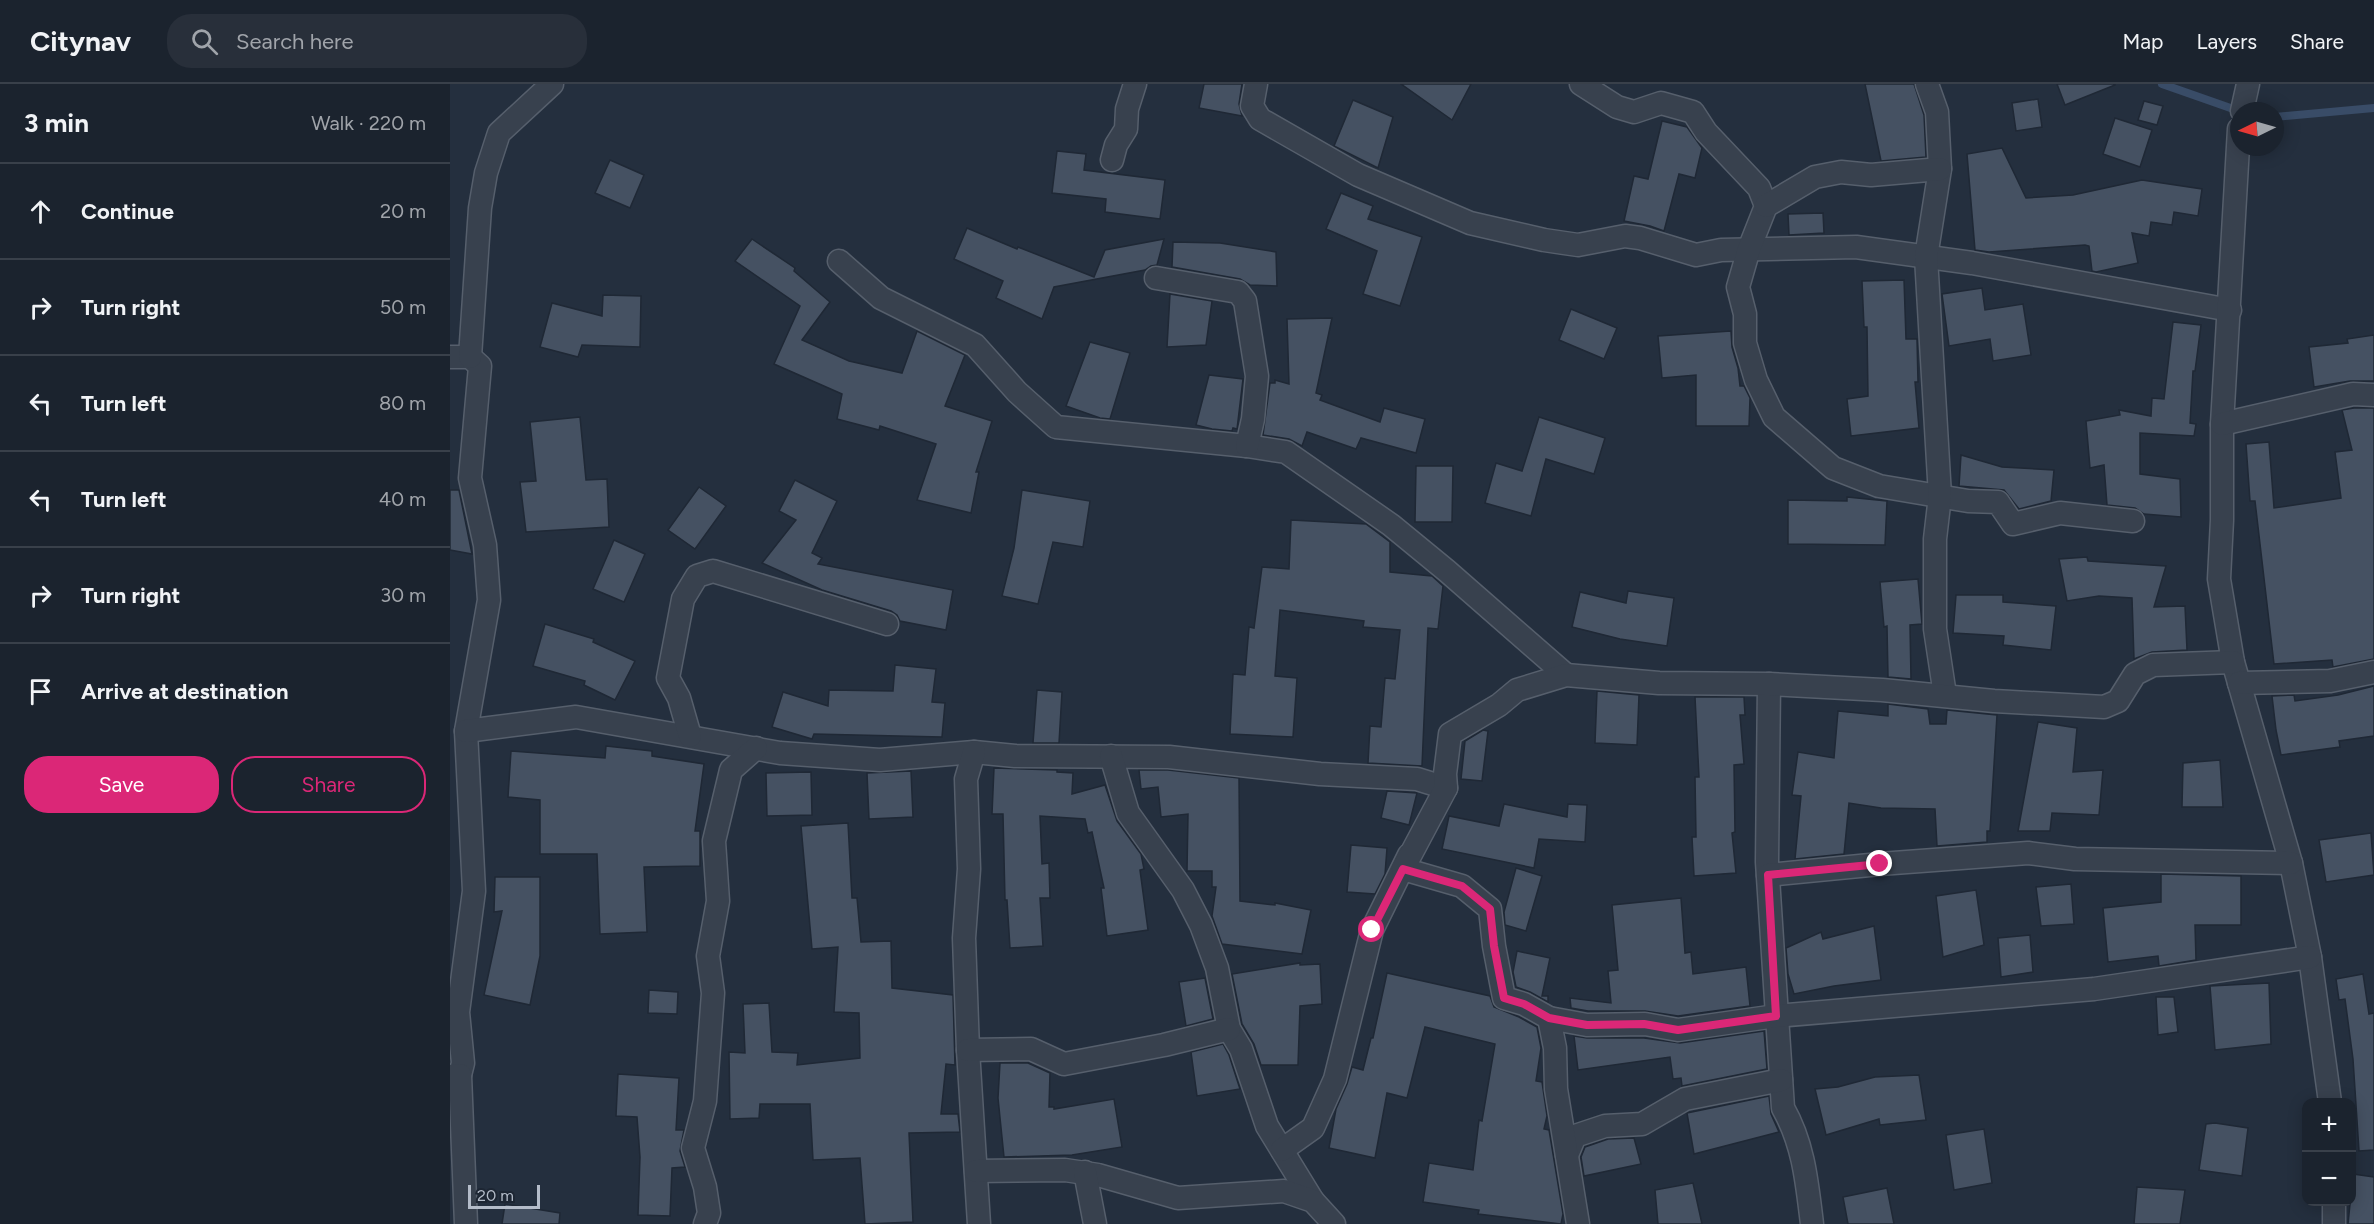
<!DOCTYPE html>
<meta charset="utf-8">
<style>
body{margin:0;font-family:Figtree,sans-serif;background:#282f3a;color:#f1f3f6}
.controls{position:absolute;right:18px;bottom:18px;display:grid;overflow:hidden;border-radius:12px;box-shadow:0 3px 15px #0003}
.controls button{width:54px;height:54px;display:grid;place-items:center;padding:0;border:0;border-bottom:2px solid #39404a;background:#1b232e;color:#f1f3f6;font:30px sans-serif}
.compass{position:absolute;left:1780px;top:18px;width:54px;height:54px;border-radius:50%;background:#1b232e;box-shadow:0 3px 15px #0003;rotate:265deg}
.scale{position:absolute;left:18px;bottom:15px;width:72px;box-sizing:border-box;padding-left:6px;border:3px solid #b4bcc9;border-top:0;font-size:16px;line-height:21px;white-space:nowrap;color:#b4bcc9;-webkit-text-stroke:4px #1d2633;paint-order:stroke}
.stop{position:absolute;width:18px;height:18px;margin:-14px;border:4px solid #db2777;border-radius:50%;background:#fff}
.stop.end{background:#db2777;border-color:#fff;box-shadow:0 2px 6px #0008}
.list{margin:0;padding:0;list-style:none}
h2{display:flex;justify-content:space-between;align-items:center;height:78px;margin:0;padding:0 24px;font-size:26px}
h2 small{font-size:20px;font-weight:400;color:#a0a4aa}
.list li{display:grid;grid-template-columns:39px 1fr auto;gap:18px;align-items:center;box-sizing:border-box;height:96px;padding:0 24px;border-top:2px solid #39404a}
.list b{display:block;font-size:22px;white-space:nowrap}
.list em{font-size:20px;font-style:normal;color:#a0a4aa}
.actions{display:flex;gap:12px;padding:18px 24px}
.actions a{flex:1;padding:14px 0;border:2px solid #db2777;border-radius:24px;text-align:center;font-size:21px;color:#db2777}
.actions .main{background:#db2777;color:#fff}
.icon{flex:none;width:33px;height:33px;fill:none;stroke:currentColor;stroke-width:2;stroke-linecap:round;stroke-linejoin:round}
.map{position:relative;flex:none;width:1924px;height:1140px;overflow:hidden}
header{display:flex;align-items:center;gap:36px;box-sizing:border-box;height:84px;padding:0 30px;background:#1b232e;border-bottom:2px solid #39404a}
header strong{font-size:28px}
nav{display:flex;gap:33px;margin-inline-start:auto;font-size:21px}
.search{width:420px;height:54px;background:#282f3a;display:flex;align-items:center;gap:15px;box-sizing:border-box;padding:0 21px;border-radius:24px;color:#a0a4aa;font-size:22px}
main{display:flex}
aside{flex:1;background:#1b232e}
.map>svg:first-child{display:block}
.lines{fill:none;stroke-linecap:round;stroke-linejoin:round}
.stream{stroke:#394c67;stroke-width:8}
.building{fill:#455162;stroke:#1f2835;stroke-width:1.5}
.minor-casing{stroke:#565f6c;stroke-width:25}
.minor{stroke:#38414e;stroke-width:22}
.route{stroke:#db2777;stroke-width:8}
</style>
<header>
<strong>Citynav</strong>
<div class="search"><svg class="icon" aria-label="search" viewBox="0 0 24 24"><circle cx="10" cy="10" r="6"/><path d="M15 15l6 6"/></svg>Search here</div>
<nav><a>Map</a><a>Layers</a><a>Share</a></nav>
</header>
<main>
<aside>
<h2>3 min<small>Walk · 220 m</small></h2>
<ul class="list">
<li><svg class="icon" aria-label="ahead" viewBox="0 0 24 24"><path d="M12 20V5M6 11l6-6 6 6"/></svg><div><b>Continue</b></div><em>20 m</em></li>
<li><svg class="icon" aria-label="right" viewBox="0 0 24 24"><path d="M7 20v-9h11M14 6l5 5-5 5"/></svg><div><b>Turn right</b></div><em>50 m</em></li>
<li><svg class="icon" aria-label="left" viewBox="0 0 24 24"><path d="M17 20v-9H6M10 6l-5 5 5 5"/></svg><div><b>Turn left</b></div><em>80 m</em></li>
<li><svg class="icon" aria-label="left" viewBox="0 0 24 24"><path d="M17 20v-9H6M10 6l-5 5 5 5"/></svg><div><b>Turn left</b></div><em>40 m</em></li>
<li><svg class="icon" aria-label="right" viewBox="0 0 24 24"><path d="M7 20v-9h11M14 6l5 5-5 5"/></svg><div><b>Turn right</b></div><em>30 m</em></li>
<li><svg class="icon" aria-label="arrive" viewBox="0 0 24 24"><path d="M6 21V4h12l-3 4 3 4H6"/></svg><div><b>Arrive at destination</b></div></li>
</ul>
<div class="actions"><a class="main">Save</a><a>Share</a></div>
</aside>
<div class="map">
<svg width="1924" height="1140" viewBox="0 0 1924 1140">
<rect width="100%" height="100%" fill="#242f3e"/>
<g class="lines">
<g class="stream">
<path d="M1712 0 1789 27"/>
<path d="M1825 33 1924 24"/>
</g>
</g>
<g class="building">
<path d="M754 0H792L789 20 792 32 749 24Z"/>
<path d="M951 0H1021L1002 36Z"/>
<path d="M1415 0H1464L1474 31 1476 73 1431 77Z"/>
<path d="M1607 0H1665V1L1615 21Z"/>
<path d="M1588 15 1592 43 1566 47 1562 19Z"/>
<path d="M903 16 943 33 928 84 884 62Z"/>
<path d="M1694 17 1713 22 1707 41 1688 36Z"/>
<path d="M1665 34 1702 46 1690 83 1653 70Z"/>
<path d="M1212 37 1237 43 1252 64 1245 94 1229 90 1214 147 1200 142 1174 137 1184 92 1198 95Z"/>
<path d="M1552 64 1576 114 1623 111 1692 96 1752 105 1748 132 1724 128 1722 141 1701 138 1699 152 1682 149 1688 179 1646 188 1642 187 1639 162 1635 161 1539 168 1525 166 1517 70Z"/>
<path d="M607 67 636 70 634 86 715 96 710 135 655 128 656 115 602 109Z"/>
<path d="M160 76 194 91 180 124 145 109Z"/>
<path d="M891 109 923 122 918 135 972 153 950 222 913 210 927 167 876 145Z"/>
<path d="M1373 129 1374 149 1339 151 1338 130Z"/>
<path d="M517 144 567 165 568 163 644 193 655 166 714 155 707 181 701 182 695 186 604 203 592 235 546 214 553 197 504 175Z"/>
<path d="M302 155 345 184 344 187 380 218 352 256 399 277 452 289 467 247 515 271 495 322 542 337 526 388H529L521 429 467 416 486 360 430 342 429 346 387 335 392 310 324 280 350 222 285 177Z"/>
<path d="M723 158 770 159 826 168 827 202 800 201 790 195 722 183Z"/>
<path d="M1454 196 1456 255H1467L1468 298H1465L1469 344 1401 352 1397 315 1418 312 1417 243H1414L1412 197Z"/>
<path d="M1532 204 1535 226 1573 220 1581 271 1543 277 1540 255 1499 262 1492 210Z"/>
<path d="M720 210 762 217 756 261 717 263Z"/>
<path d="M153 211 191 212 190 263 132 261 128 273 90 263 102 219 152 232Z"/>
<path d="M1121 225 1167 244 1154 275 1109 256Z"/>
<path d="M882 234 866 309 872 311 870 316 930 338 934 324 975 335 966 369 911 354 906 365 857 348 852 362 839 355 813 351 820 299H825V296L839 300 837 235Z"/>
<path d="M1723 238 1751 241 1745 287H1743L1740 339 1746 340 1744 352 1690 349V390L1730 395 1731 433 1694 430 1685 424 1657 421 1654 381 1640 384 1636 337 1670 331 1669 326 1701 332 1702 314 1714 315Z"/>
<path d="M1281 247 1282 263 1288 284 1290 302H1294L1300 314 1299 342H1246V291L1212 294 1208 252Z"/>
<path d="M1924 251V297H1900L1864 303 1859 263 1898 259 1897 255Z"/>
<path d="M640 258 680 269 660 335 650 334 616 322Z"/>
<path d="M759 291 793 295 787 345 783 344 782 347 762 345 746 341Z"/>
<path d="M1904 324H1924V575L1883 583 1882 576 1824 580 1805 417H1800L1796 360 1819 358 1824 424 1891 414 1885 368 1902 366 1892 326Z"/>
<path d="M130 333 136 396 157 395 159 443 76 448 70 398 86 397 80 338Z"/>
<path d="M1089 333 1155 354 1144 390 1096 375 1081 432 1035 419 1046 379 1072 387Z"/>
<path d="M1511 371 1552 383 1604 386 1601 417 1569 425 1554 406 1509 402Z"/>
<path d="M966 382H1003L1002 438H965Z"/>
<path d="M345 396 387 417 362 469 372 474 368 480 503 506 496 546 450 537 447 531 441 527 372 506 312 479 346 436 329 427Z"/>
<path d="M249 403 276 422 245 465 218 446Z"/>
<path d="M0 406H9L22 470 0 466Z"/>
<path d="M572 406 640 417 633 463 603 458 588 520 552 512 564 464Z"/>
<path d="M1397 413 1437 417 1435 461 1338 460V416L1397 417Z"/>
<path d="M841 436 916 440 940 458V488L982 492 993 502 988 545 978 544 972 682 918 679 920 642 931 643 935 594 945 595 950 546 913 543 914 537 830 526 825 592 847 594 843 653 780 650 783 590 795 591 799 543 804 544 812 483 839 485Z"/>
<path d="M164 456 195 470 174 518 143 505Z"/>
<path d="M1637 473 1638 477 1716 482 1704 523 1735 522 1737 566 1702 568 1684 575 1682 514 1649 512 1617 517 1609 475Z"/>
<path d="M1468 495 1472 540 1460 541 1461 595 1438 593 1437 542 1434 543 1430 498Z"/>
<path d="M1178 507 1224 514 1217 562 1170 555 1122 543 1130 508 1176 519Z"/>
<path d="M1506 511H1553V518L1606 522 1601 566 1553 561 1554 552 1503 549Z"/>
<path d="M95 540 144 555 143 558 185 577 165 616 134 601 135 597 83 582Z"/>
<path d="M445 581 486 585 482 618 495 619 492 653 364 650 362 655 322 643 333 608 378 622 379 606 443 607Z"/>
<path d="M1924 602V652L1889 657 1890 663 1831 671 1826 646 1822 612 1844 611 1845 617 1888 611Z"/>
<path d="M587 606 612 608 609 659H583Z"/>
<path d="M1147 607 1189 611 1187 661 1145 659Z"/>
<path d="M1245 613H1294L1295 631H1290L1294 680 1284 681 1285 748 1282 749 1286 789 1244 792 1242 753H1246L1245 693H1249Z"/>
<path d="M1438 620 1478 625 1480 640H1496L1497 626 1547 631 1540 747H1537V758L1487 762 1485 725 1431 724 1399 719 1394 770 1345 775 1351 712 1342 711 1348 668 1384 674 1388 627 1438 632Z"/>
<path d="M1588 638 1627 644 1623 688 1653 686 1649 731 1602 729 1600 747H1568Z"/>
<path d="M1033 646 1038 647 1032 697 1011 695 1015 657Z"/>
<path d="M156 662 202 667V672L254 680 245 747H250V782L194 783 197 848 150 850 147 770H90V716L58 713 61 667 155 674Z"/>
<path d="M1770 676 1773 723H1732L1733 679Z"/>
<path d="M544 684 607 686V688L623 689 622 710 655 701 667 737 691 770 694 785 690 786 698 846 657 852 651 804H654L642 748 638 749 635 735 590 732 592 780 599 779 600 814H590L593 862 560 864 557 816H555L553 730H542Z"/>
<path d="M689 686H718L789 694 790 817 825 821V819L861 826 852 870 772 860 762 832 766 803H762V787H737L738 730 711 733 708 703 691 705Z"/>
<path d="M461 687 463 733 419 735 417 689Z"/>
<path d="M361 688 362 731 317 732 316 689Z"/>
<path d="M937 707 967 709 959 741 931 734Z"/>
<path d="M1054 720 1117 733 1118 720 1137 721 1135 758 1089 755 1084 784 992 765 999 732 1049 742Z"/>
<path d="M398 739 402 814H407L411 858 441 857 442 904 503 911 505 981 496 980 491 1030H508L510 1048 459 1049 463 1138 415 1140 410 1074 363 1076 360 1020H310L309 1034 280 1035 279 968 295 969 293 920 319 919 322 968 348 969 347 981 410 974 409 929 384 928 388 863 362 865 351 742Z"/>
<path d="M1921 749 1924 791 1876 798 1869 756Z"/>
<path d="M901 761 937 764 935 790 925 810 897 808Z"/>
<path d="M1066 784 1092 792 1076 847 1055 841 1054 828Z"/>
<path d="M1711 790 1791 792V841H1745L1746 876 1709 882 1708 872 1658 878 1653 824 1711 818Z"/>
<path d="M45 793H90V872L80 921 34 911 52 827 44 828Z"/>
<path d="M1621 800 1624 840 1591 842 1586 803Z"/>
<path d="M1526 806 1534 861 1493 873 1486 812Z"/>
<path d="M1231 814 1235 869 1241 868 1243 890 1296 883 1300 922 1228 932 1195 927H1138L1121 924 1120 914 1161 919 1158 887 1168 886 1162 821Z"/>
<path d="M1424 842 1431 896 1384 902 1344 910 1338 890 1336 864 1371 848 1373 855Z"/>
<path d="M1580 851 1583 888 1551 893 1548 854Z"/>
<path d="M1067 867 1100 874 1092 912H1098V918L1080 908 1066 903 1063 888Z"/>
<path d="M850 879V881L870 880 872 920 850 922 848 981H811L804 960 792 940 782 890Z"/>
<path d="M937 889 1040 912 1044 923 1069 933 1087 943 1091 964 1086 997 1092 998 1097 1032 1094 1045 1099 1046 1113 1130 1111 1140 1028 1130 1029 1126 973 1118 979 1079 1023 1086 1029 1036 1032 1037 1045 960 975 943 957 1014 937 1009 925 1074 879 1064 886 1025 897 1000 902 983 913 986 921 954H923Z"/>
<path d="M1913 890 1919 930 1924 929V1066L1909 1067 1903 975 1895 915 1889 916 1886 895Z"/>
<path d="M755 894 763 935 736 942 729 898Z"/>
<path d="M1819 899 1821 960 1765 966 1760 902Z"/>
<path d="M199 906 228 908 227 930 198 929Z"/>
<path d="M1706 913H1724L1728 948 1708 951Z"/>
<path d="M1314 947 1317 985 1232 1002 1231 994 1223 995 1220 973 1128 986 1124 952 1137 954H1194L1230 959Z"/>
<path d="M773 960 779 971 790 1005 747 1012 741 968Z"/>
<path d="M550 979H578L600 989 599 1023H604V1025L664 1015 672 1063 622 1071 554 1073 548 1014Z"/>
<path d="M168 990 229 994 226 1046H234L230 1067 235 1083 222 1084 220 1132 188 1131 190 1073 187 1033 166 1032Z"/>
<path d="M1469 991 1476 1036 1430 1041 1429 1035 1376 1051 1365 1005 1388 1003 1425 993Z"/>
<path d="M1319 1012 1321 1030 1329 1048 1244 1070 1237 1029Z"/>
<path d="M1765 1039 1798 1044 1792 1092 1749 1086 1756 1040Z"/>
<path d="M1534 1045 1542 1099 1504 1106 1496 1051Z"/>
<path d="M1184 1054 1191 1080 1134 1092 1131 1073 1135 1063 1158 1055Z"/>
<path d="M1903 1090 1924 1093V1140H1898Z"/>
<path d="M1243 1099 1252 1140H1208L1205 1106Z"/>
<path d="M1687 1103 1735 1106 1730 1140H1684Z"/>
<path d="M1437 1104 1444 1140H1398L1393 1113Z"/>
<path d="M55 1120 110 1129 109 1140H52Z"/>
</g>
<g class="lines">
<defs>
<g id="minor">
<path d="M806 0 802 22 810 35 908 91 1020 139 1094 156 1128 161 1175 152 1190 154 1246 171 1271 166 1406 163 1522 179 1780 226"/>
<path d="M1131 0 1167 23 1184 28 1211 19 1243 28 1256 48 1309 104 1316 122 1299 165 1288 203 1295 230V259L1306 296 1324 333 1383 384 1429 402 1518 417 1548 418 1563 440 1610 429 1683 437"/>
<path d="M1477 0 1487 28 1490 85 1476 173 1490 412 1485 455V545L1495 611"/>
<path d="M1792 27 1798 0"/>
<path d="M1789 45 1772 340V436L1769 495 1783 578 1841 779 1860 873 1880 1018"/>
<path d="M662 76 666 61 676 45 677 25 685 0"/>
<path d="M1316 122 1365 93 1391 88 1421 91 1490 85"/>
<path d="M389 177 431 214 525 261 567 308 606 343 797 362 836 368 941 441 997 487 1116 591"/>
<path d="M706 194 788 208 795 217 807 292 803 335 797 362"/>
<path d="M0 273H20L30 282 20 394 35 461 39 516 16 647 24 807 8 928 13 979 10 991"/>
<path d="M20 273 30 124 36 89 49 49 102 0"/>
<path d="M1772 340 1903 310 1924 311"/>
<path d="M1789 599 1880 597 1924 588"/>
<path d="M1319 600 1317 778 1333 1024C1354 1061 1357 1099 1362 1140"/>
<path d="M16 647 126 633 330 669 430 676 524 668 565 672 719 673 870 690 967 695 996 704"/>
<path d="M240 652 229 614 218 594 233 515 247 492 263 487 437 540"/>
<path d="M524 668 516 695 519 785 514 854 518 966 529 1140"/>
<path d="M661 672 678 729 733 806 751 841 767 884 779 945 791 965 817 1042 863 1117"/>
<path d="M1318 791 1430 780 1578 769 1625 775 1841 779"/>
<path d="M1099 934 1137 941 1195 940 1228 946 1326 932 1644 905 1860 873"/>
<path d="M518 966 581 965 614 980 714 961 779 945"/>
<path d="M0 992 10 991 16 1140"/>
<path d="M832 1066 863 1044 885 995 922 846 959 771"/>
<path d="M1117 1071 1125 1052 1155 1042 1192 1040 1235 1015 1331 996"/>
<path d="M526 1087 615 1086 648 1091 728 1114 834 1107 863 1117 884 1140"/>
<path d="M635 1088 645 1140"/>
<path d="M255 1140 259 1129 255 1103 243 1064 255 1017 263 909 258 872 268 817 264 757 281 686 306 664"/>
<path d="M1128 1140 1106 1005 1105 964 1099 934 1074 920 1054 914 1044 862 1040 825 1012 802 953 785 996 704 995 690 1000 650 1049 621 1067 606 1116 591 1209 599 1319 600 1432 606 1544 617 1654 623 1668 617 1685 590 1703 581 1783 578"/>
<path d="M1884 1140V1118"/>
</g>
</defs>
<use href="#minor" class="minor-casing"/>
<use href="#minor" class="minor"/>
</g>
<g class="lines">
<path class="route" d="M922 846 953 785 1012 802 1040 825 1044 862 1054 914 1074 920 1099 934 1137 941 1194 940 1228 946 1326 932 1318 791 1430 780"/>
</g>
</svg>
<div class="controls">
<button>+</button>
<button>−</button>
</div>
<svg class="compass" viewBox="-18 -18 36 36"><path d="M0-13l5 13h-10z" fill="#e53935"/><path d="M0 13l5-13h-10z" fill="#a0a4aa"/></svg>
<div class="scale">20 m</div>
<div class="stop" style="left:922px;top:846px"></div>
<div class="stop end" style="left:1430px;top:780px"></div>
</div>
</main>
